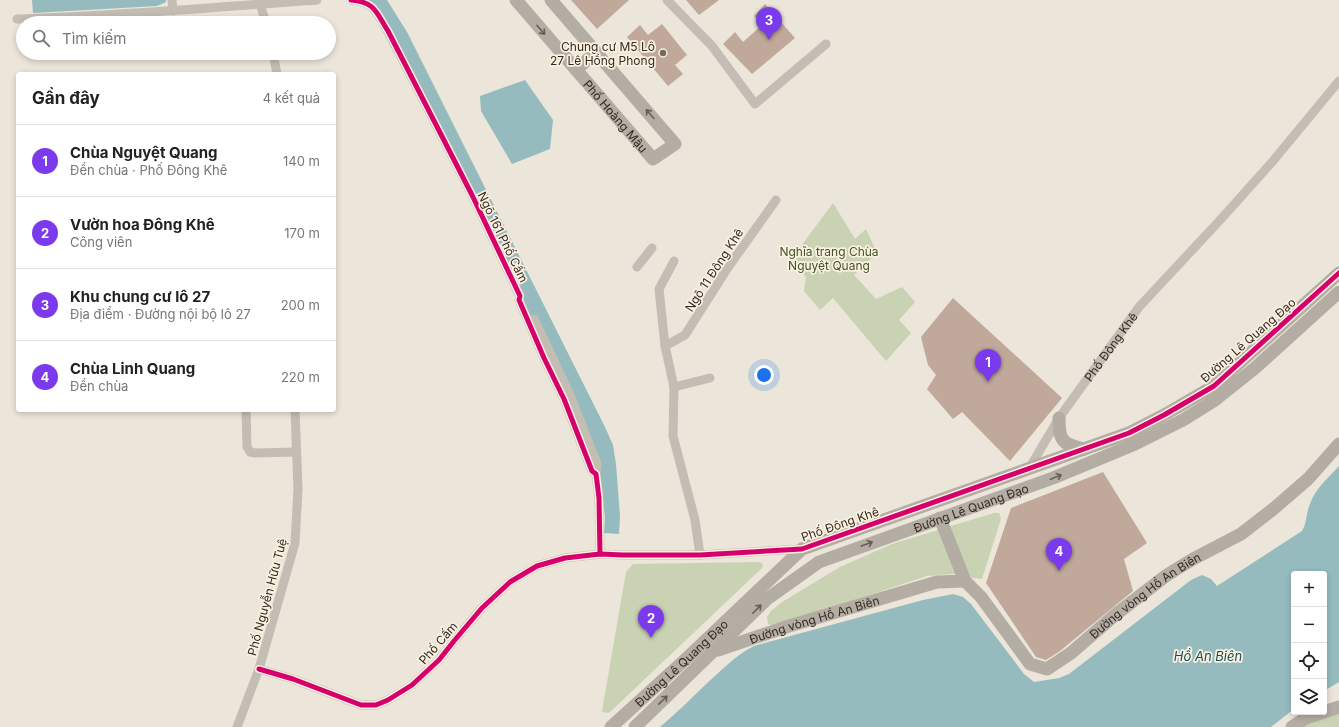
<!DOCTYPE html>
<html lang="vi">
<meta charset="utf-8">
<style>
body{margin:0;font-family:Inter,sans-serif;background:#f6f6f6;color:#222}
.controls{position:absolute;right:12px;bottom:12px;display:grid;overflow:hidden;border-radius:4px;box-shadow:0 2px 6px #0003}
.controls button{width:36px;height:36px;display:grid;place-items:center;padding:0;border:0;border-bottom:1px solid #e0e0e0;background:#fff;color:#222;font:20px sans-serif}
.you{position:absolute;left:764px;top:375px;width:14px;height:14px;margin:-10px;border:3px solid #fff;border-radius:50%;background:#1a73e8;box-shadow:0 0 0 6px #1a73e833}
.badge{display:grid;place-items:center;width:26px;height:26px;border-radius:50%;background:#7c3aed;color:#fff;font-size:13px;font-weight:700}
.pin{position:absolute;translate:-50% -33px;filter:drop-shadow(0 1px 2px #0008)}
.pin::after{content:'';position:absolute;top:21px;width:14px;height:12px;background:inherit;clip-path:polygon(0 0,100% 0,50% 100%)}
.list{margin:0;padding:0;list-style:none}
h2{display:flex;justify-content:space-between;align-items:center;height:52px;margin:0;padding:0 16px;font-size:17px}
h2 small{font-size:13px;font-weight:400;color:#767676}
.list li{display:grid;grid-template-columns:26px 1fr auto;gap:12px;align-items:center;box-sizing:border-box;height:72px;padding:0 16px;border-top:1px solid #e0e0e0}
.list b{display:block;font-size:15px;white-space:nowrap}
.list p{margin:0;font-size:13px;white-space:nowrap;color:#767676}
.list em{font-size:13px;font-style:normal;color:#767676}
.icon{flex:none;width:22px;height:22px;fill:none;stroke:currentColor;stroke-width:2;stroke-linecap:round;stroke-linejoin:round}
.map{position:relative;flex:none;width:1339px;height:727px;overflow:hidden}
.search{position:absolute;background:#fff;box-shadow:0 2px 6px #0003;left:16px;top:16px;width:320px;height:44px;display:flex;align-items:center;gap:10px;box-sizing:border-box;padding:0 14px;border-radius:22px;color:#767676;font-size:15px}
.panel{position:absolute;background:#fff;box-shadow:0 2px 6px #0003;left:16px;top:72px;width:320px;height:340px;border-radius:4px}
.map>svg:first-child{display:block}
.green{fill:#c9d2b3}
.water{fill:#95bbbe}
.building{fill:#c0a99a}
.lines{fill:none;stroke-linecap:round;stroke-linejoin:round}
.street{stroke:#c4bdb4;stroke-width:9}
.secondary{stroke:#b4ada4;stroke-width:13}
.cycleway-casing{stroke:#faf0df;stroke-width:8}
.cycleway{stroke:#d6006c;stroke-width:5}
.oneway{stroke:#675e57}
.poi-dot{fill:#746b63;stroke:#faf0df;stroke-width:1.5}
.labels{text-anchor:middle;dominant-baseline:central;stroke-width:3.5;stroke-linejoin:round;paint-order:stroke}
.poi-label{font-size:12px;fill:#342a23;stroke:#faf0df;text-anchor:end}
.street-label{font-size:12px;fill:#342a23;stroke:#faf0df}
.park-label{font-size:12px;fill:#3e5425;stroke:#faf0df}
.water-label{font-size:13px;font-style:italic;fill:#164e58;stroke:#faf0df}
</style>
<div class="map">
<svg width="1339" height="727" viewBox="0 0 1339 727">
<rect width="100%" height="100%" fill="#ebe5da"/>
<g class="green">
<path d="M833 203 855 239 866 229 877 253 854 275 876 299 902 287 915 302 899 320 911 333 886 361 833 298 820 310 804 291 806 277 790 261Z"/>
<path d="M994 513H999L1001 519 982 579 973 578 965 573 927 576 776 626 768 624 767 617 771 611 782 602 840 567 892 544Z"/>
<path d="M758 562 762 563 763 566 762 568 610 712 606 713 602 711 626 572 633 564Z"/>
<path d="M1339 708V727H1295Z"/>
</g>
<g class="water">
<path d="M32 0H166V2L157 6 33 13Z"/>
<path d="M363 0H387L407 32 605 427 613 445 616 464 620 516 619 534 604 533 605 517 603 498 500 257 376 18Z"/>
<path d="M525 80 553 120 550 149 512 164 481 111 480 96Z"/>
<path d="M1339 466V682L1324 691V574H1294V709L1271 727H660C675 714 689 701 703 687 720 672 734 656 754 646L923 600 953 594 963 597 971 604 1024 674 1034 682 1059 678 1069 674 1191 580 1202 575 1211 579 1217 586 1302 531C1307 523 1306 513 1310 504 1315 489 1329 477 1339 466Z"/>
</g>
<g class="building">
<path d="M571 0H629L597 29Z"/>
<path d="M686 0H719L699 15Z"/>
<path d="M765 4 795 38 752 74 723 44 735 32 743 42 762 25 754 16Z"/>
<path d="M662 24 687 55 675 65 683 74 668 86 627 37 640 25 648 35Z"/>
<path d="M953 298 1062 398 1010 461 962 412 953 419 927 389 936 375 928 365 921 337Z"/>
<path d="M1103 472 1147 543 1124 559 1133 591 1060 651 1046 660 1036 657 986 583 1011 508Z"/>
</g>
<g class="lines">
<g class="street">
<path d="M172 0 173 11"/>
<path d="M351 0C375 2 376 12 388 31L472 195 520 296 519 300 544 358 564 399 592 471 596 474 599 498 600 554"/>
<path d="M667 0 712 46 755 104 826 44"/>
<path d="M260 4 266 23"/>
<path d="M17 19C117 16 217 7 317 0"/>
<path d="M273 53 277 74"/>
<path d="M674 261 659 289 665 346 674 387 673 436 695 520 700 555"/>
<path d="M637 267 652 248"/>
<path d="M534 319 570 395 597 464 596 474"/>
<path d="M665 346 685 335 727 269 776 200"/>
<path d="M674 387 710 378"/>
<path d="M246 410 247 447 250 452 255 453 296 452"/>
<path id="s1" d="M1030 467 1059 418 1139 307 1222 218 1273 161 1339 81"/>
<path d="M259 669 293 679 361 705H376L388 700 412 685 439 660 454 641 482 608 510 582 537 566 565 558 600 554 623 555H700L802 549"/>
<path d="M237 727 259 669 295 543 298 489 295 410"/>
</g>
<g class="secondary">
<path id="s2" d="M516 0 653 159 675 144 551 0"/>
<path d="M576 70 596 52"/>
<path d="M1059 418C1059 441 1062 444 1084 449"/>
<path id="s3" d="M940 518 965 581 981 597 1030 664 1047 669 1071 653 1115 615 1167 575 1193 559 1241 534 1272 510 1308 479 1339 444"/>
<path id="s4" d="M718 650 789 626 937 582 965 581"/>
<path d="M1324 712 1339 707"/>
<path id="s5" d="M611 727 687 658 802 549 1129 433 1164 415 1214 386 1339 273"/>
<path id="s6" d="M635 727 767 599 819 562 1053 478 1135 444 1183 420 1215 400 1255 368 1339 292"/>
<path d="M1292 727 1306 718 1323 712"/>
</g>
<defs>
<g id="cycleway">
<path d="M351 0C375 2 376 12 388 31L472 195 520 296 519 300 544 358 564 399 592 471 596 474 599 498 600 554"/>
<path d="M259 669 293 679 361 705H376L388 700 412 685 439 660 454 641 482 608 510 582 537 566 565 558 600 554 623 555H700L802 549 1129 433 1164 415 1214 386 1339 273"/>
</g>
</defs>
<use href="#cycleway" class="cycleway-casing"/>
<use href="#cycleway" class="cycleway"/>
</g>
<defs><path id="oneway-shaft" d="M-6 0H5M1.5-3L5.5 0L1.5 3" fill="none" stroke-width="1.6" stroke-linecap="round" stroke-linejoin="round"/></defs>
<g class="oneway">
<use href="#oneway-shaft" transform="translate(541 30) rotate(49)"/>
<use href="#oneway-shaft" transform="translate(650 114) rotate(-131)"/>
<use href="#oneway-shaft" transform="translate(1056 477) rotate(-22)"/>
<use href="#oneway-shaft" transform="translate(867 544) rotate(-20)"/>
<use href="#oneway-shaft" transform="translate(757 609) rotate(-45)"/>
<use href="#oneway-shaft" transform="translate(663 700) rotate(-44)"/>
</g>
<circle class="poi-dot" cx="663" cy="53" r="4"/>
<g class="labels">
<g class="poi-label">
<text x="655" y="46">Chung cư M5 Lô<tspan x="655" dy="14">27 Lê Hồng Phong</tspan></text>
</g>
<g class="street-label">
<text stroke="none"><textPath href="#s2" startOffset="153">Phố Hoàng Mậu</textPath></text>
<text transform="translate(503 237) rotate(64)">Ngõ 161 Phố Cấm</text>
<text transform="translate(714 270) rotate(-57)">Ngõ 11 Đông Khê</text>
<text transform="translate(1248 340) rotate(-41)">Đường Lê Quang Đạo</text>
<text stroke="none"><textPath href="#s1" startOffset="145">Phố Đông Khê</textPath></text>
<text stroke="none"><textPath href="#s6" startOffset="409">Đường Lê Quang Đạo</textPath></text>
<text transform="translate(840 524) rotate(-19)">Phố Đông Khê</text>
<text stroke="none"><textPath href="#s3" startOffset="314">Đường vòng Hồ An Biên</textPath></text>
<text transform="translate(267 597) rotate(-75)">Phố Nguyễn Hữu Tuệ</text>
<text stroke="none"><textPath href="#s4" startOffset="101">Đường vòng Hồ An Biên</textPath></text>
<text transform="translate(438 643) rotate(-49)">Phố Cấm</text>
<text stroke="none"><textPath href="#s5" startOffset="95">Đường Lê Quang Đạo</textPath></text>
</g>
<g class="park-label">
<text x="829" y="251">Nghĩa trang Chùa<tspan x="829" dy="14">Nguyệt Quang</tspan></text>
</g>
<g class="water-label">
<text x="1208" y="656">Hồ An Biên</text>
</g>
</g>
</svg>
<div class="controls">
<button>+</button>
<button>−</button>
<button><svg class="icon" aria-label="locate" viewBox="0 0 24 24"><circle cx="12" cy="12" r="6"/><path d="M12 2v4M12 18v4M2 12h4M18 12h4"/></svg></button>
<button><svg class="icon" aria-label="layers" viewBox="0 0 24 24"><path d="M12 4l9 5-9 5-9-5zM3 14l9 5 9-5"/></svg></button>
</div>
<div class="you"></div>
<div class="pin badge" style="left:988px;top:382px">1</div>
<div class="pin badge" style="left:651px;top:638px">2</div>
<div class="pin badge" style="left:769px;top:40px">3</div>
<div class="pin badge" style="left:1059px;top:571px">4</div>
<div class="search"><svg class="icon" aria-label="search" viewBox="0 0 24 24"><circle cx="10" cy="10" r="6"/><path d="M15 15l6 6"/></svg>Tìm kiếm</div>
<section class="panel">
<h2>Gần đây<small>4 kết quả</small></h2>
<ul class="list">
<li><span class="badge">1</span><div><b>Chùa Nguyệt Quang</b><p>Đền chùa · Phố Đông Khê</p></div><em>140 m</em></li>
<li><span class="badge">2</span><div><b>Vườn hoa Đông Khê</b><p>Công viên</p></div><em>170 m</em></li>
<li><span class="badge">3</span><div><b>Khu chung cư lô 27</b><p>Địa điểm · Đường nội bộ lô 27</p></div><em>200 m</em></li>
<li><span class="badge">4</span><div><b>Chùa Linh Quang</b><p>Đền chùa</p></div><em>220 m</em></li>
</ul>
</section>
</div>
